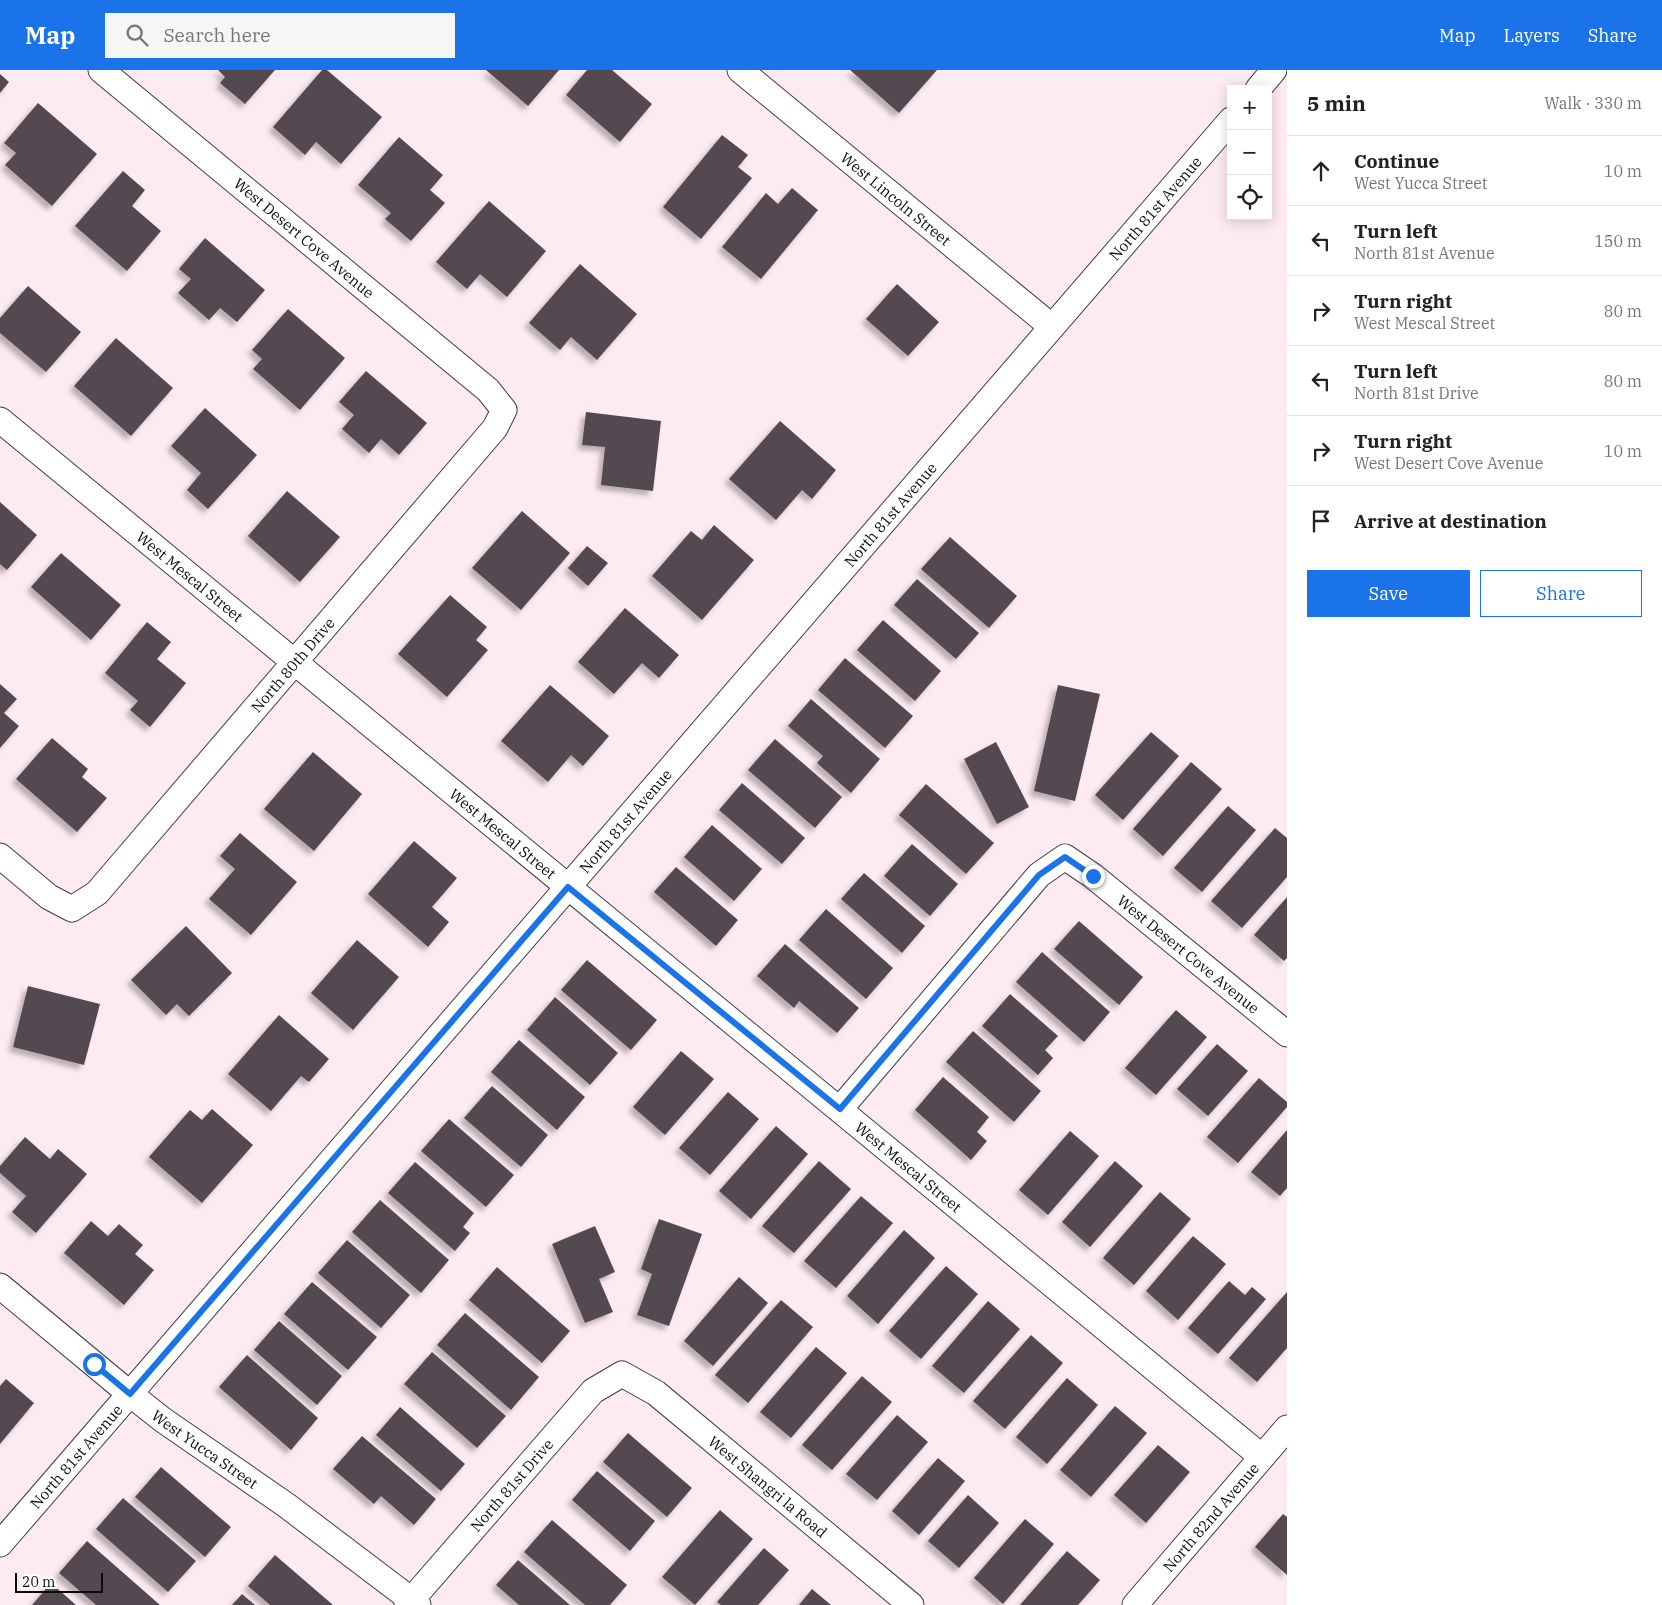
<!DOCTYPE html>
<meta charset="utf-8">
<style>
body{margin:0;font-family:"IBM Plex Serif",serif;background:#f6f6f6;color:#222}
.controls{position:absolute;right:15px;top:15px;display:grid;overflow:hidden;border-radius:0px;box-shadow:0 2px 12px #0003}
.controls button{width:45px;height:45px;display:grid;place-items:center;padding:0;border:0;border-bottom:1px solid #e0e0e0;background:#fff;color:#222;font:25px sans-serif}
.scale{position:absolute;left:15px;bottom:12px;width:88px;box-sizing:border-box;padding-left:5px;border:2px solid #0c0c0c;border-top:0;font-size:14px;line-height:18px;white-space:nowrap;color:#0c0c0c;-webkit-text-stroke:4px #fff;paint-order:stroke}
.stop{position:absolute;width:15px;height:15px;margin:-11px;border:4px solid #1a73e8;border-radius:50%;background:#fff}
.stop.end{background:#1a73e8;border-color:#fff;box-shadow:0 1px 5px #0008}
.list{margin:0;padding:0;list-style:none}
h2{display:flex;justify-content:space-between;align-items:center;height:65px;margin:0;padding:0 20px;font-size:21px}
h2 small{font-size:16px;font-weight:400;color:#767676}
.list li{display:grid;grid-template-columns:32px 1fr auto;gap:15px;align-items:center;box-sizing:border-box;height:70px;padding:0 20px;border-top:1px solid #e0e0e0}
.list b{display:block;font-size:19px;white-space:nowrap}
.list p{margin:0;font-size:16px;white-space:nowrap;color:#767676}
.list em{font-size:16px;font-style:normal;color:#767676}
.actions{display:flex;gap:10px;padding:15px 20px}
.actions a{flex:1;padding:11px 0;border:1px solid #1a73e8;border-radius:0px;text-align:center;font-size:18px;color:#1a73e8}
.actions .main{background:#1a73e8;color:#fff}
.icon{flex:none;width:28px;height:28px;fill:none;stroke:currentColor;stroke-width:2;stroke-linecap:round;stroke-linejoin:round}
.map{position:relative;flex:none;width:1287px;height:1535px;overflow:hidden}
header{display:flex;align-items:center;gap:30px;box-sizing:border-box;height:70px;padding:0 25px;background:#1a73e8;color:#fff}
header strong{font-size:24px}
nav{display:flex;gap:28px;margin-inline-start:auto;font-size:18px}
.search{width:350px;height:45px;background:#f6f6f6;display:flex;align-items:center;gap:12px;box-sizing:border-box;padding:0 18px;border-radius:0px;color:#767676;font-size:19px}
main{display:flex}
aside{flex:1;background:#fff}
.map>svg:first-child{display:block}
.building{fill:#544951;filter:url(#shadow)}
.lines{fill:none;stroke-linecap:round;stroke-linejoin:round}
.street-casing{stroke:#3f3f3f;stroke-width:27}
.street{stroke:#fff;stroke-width:25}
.route{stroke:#1a73e8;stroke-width:6}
.labels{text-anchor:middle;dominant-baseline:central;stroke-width:5;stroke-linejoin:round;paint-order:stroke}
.street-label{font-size:15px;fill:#0c0c0c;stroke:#fff}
</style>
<header>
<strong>Map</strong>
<div class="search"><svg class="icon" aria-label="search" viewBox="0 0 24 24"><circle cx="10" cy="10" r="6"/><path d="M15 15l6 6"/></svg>Search here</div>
<nav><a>Map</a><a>Layers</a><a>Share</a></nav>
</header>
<main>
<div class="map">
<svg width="1287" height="1535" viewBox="0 0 1287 1535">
<defs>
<filter id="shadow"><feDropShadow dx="-4.5" dy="4.5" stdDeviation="2.5" flood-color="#0004"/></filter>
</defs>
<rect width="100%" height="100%" fill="#feebf2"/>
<g class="building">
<path d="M218 0H275L245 34 220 13 225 7Z"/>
<path d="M322 0H327L382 47 341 94 316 72 305 85 273 57Z"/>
<path d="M486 0H559L528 36Z"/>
<path d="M587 0H612L652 34 620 72 566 25Z"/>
<path d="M850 0H937L899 43Z"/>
<path d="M0 4 9 12 0 23Z"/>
<path d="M38 33 97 84 52 136 5 95 16 83 4 73Z"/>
<path d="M722 65 748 85 738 97 752 108 701 169 663 137Z"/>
<path d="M399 67 443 105 430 120 445 133 411 171 385 149 391 143 358 115Z"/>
<path d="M123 101 145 120 132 136 161 161 127 201 75 156Z"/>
<path d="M792 118 818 140 761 209 722 177 766 123 778 134Z"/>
<path d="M489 131 546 181 507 227 480 204 467 219 436 192Z"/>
<path d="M205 168 265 220 237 252 220 238 209 250 178 223 191 209 179 199Z"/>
<path d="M580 194 637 244 597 290 571 267 560 280 529 253Z"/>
<path d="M897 214 939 252 908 286 866 249Z"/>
<path d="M28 216 81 262 46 302 0 263V248Z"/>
<path d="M288 239 345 288 300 340 253 299 262 289 252 280Z"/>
<path d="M116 268 173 318 131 366 74 316Z"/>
<path d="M366 301 427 353 399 385 381 369 369 383 342 359 354 345 339 332Z"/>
<path d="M205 338 257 385 208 439 187 420 201 403 171 376Z"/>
<path d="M586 342 661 351 653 421 601 415 605 377 582 375Z"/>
<path d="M780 351 836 400 812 429 802 420 776 450 729 409Z"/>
<path d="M287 421 340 467 300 512 248 466Z"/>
<path d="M0 432 37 465 7 500 0 494Z"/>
<path d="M522 441 570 483 521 540 472 498Z"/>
<path d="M714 455 754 490 702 550 652 506 691 461 702 470Z"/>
<path d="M950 467 1017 526 989 558 921 499Z"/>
<path d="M587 476 608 493 588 516 568 498Z"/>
<path d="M61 483 121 535 91 570 31 517Z"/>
<path d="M917 509 979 563 956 589 894 535Z"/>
<path d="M450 525 487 557 476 570 488 580 447 627 398 584Z"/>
<path d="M625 538 679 585 659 608 642 593 614 624 578 592Z"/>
<path d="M883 550 941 601 915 631 857 580Z"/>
<path d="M147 552 171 572 157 589 186 613 150 657 130 640 138 631 105 603Z"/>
<path d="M845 588 913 646 885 678 818 620Z"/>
<path d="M0 614 17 629 4 643 19 656 0 678Z"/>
<path d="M550 615 609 666 583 696 571 685 548 712 501 671Z"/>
<path d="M1058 615 1100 624 1075 731 1034 721Z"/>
<path d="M811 629 880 689 851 723 817 693 823 686 788 656Z"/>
<path d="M1151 662 1179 686 1123 750 1095 725Z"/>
<path d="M52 668 88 699 82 707 107 728 77 762 16 709Z"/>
<path d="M775 669 842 727 815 758 748 700Z"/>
<path d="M996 672 1029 737 997 754 964 689Z"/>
<path d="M313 682 362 724 314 781 264 739Z"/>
<path d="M1191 692 1222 719 1163 786 1133 759Z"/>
<path d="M742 713 805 768 782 794 719 740Z"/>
<path d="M926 714 994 773 966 804 899 745Z"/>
<path d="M1228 736 1256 760 1202 822 1174 798Z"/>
<path d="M712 755 762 799 734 831 684 787Z"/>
<path d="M1275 758 1287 768V807L1242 858 1211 831Z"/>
<path d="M240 763 297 812 251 865 209 829 235 799 220 786Z"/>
<path d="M414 771 457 808 432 837 449 852 428 877 368 824Z"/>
<path d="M912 774 958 814 930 846 884 806Z"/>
<path d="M676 797 738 850 716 876 654 822Z"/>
<path d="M864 803 925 856 902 883 841 829Z"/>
<path d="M1287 827V888L1284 891 1254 865Z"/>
<path d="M826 839 893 898 866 929 799 870Z"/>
<path d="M1079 851 1143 907 1119 935 1054 879Z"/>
<path d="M186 856 232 903 189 946 177 934 166 945 131 910Z"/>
<path d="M357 870 399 907 353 960 311 923Z"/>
<path d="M785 874 859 938 837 963 799 931 794 938 757 906Z"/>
<path d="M1042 882 1110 942 1084 972 1016 912Z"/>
<path d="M587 890 657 950 631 980 561 920Z"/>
<path d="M28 916 100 934 84 995 13 977Z"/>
<path d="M1010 924 1058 966 1045 980 1053 988 1038 1005 982 956Z"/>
<path d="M555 927 618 983 590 1015 527 960Z"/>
<path d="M1176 940 1207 967 1156 1025 1125 998Z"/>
<path d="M279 945 329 989 309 1012 301 1006 271 1041 228 1004Z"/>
<path d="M973 961 1041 1021 1014 1052 946 992Z"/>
<path d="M519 970 585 1027 557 1060 491 1002Z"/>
<path d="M1217 974 1248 1001 1208 1046 1177 1019Z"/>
<path d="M681 981 714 1009 665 1065 633 1037Z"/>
<path d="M943 1007 989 1047 977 1062 987 1071 971 1090 915 1040Z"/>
<path d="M1259 1008 1287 1032V1037L1238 1093 1207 1067Z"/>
<path d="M492 1016 548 1065 521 1097 464 1048Z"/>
<path d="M728 1022 759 1049 710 1105 679 1078Z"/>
<path d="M212 1039 253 1075 202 1133 149 1087 190 1040 202 1050Z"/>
<path d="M449 1049 514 1105 486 1137 421 1081Z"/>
<path d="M776 1056 808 1084 751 1149 719 1121Z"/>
<path d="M1287 1060V1118L1280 1126 1251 1102Z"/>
<path d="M1070 1061 1099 1086 1048 1145 1019 1120Z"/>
<path d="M25 1067 50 1089 58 1079 87 1104 36 1163 12 1142 26 1126 0 1103V1096Z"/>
<path d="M819 1091 851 1119 794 1183 762 1156Z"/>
<path d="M1115 1091 1143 1116 1090 1177 1062 1152Z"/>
<path d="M415 1092 474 1143 463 1157 470 1163 455 1181 388 1123Z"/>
<path d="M1160 1122 1191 1149 1134 1215 1103 1188Z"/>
<path d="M861 1126 893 1153 836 1218 804 1191Z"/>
<path d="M380 1130 449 1190 421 1223 352 1162Z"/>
<path d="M659 1149 702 1164 669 1256 637 1245 652 1204 641 1199Z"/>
<path d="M91 1151 108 1166 119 1154 143 1175 135 1184 154 1200 124 1235 64 1183Z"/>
<path d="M595 1156 615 1202 599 1209 613 1242 585 1253 552 1174Z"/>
<path d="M904 1160 935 1188 878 1254 847 1226Z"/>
<path d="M1193 1166 1226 1194 1178 1250 1146 1221Z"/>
<path d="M347 1170 410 1225 381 1258 318 1203Z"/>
<path d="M946 1196 978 1224 921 1289 889 1261Z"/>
<path d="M497 1197 570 1261 542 1293 469 1230Z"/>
<path d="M739 1207 768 1233 713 1296 684 1271Z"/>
<path d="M1229 1211 1245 1225 1252 1217 1266 1229 1218 1284 1188 1258Z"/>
<path d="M312 1212 377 1267 348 1300 284 1244Z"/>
<path d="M1287 1222V1278L1257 1312 1229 1288Z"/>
<path d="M781 1230 813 1257 748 1333 715 1305Z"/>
<path d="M988 1231 1020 1259 964 1323 932 1296Z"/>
<path d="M465 1243 539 1307 511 1340 437 1275Z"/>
<path d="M279 1251 342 1306 317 1335 254 1280Z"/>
<path d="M1031 1265 1063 1293 1005 1359 973 1331Z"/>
<path d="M816 1277 847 1303 791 1368 760 1342Z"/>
<path d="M432 1282 506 1346 477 1378 404 1314Z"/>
<path d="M247 1285 318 1348 291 1380 219 1317Z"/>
<path d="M862 1306 892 1332 832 1400 802 1375Z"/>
<path d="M1067 1308 1098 1335 1047 1394 1016 1367Z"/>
<path d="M6 1309 34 1333 0 1374V1316Z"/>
<path d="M1115 1336 1147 1363 1091 1427 1060 1400Z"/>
<path d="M400 1337 465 1394 441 1421 376 1365Z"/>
<path d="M897 1345 928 1372 877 1430 846 1404Z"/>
<path d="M628 1363 692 1418 667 1447 603 1392Z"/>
<path d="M362 1366 436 1429 414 1455 381 1426 374 1434 333 1399Z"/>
<path d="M1158 1375 1190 1402 1146 1453 1114 1425Z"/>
<path d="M938 1388 965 1411 919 1465 892 1441Z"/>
<path d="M161 1397 231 1457 205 1487 135 1427Z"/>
<path d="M597 1401 655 1451 630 1481 572 1430Z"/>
<path d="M968 1425 999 1453 959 1498 928 1471Z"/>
<path d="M123 1428 196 1491 168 1522 96 1459Z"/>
<path d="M720 1440 753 1469 695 1535 662 1507Z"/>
<path d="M1283 1444 1287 1447V1505L1255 1477Z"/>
<path d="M1025 1449 1054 1474 1003 1534 974 1508Z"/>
<path d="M552 1450 627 1515 610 1535H585L524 1482Z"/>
<path d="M87 1471 160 1535H96L59 1503Z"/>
<path d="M764 1478 789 1500 758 1535H721L717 1532Z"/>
<path d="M1067 1481 1100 1510 1078 1535H1020Z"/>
<path d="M275 1485 333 1535H270L248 1516Z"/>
<path d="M518 1490 570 1535H519L496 1515Z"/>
<path d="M51 1513 76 1535H32Z"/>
<path d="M812 1519 831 1535H799Z"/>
<path d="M242 1524 255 1535H232Z"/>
</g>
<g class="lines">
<defs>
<g id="street">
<path id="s1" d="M740 0 1052 257"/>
<path d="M1258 19 1274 0"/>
<path id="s2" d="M0 350 1262 1387"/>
<path id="s3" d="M0 786 49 827 72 839 97 823 495 358 504 340 488 320 101 0"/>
<path id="s4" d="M840 1039 1039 805 1065 787 1093 806 1287 964"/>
<path id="s5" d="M0 1216 130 1324 163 1350 286 1435 418 1535"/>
<path id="s6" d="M0 1474 1231 50"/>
<path id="s7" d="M407 1535 593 1321 622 1304 656 1323 911 1535"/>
<path id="s8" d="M1135 1535 1287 1358"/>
</g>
</defs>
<use href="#street" class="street-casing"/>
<use href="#street" class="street"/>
</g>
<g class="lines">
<path class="route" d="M94 1294 130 1324 568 817 840 1039 1039 805 1065 787 1093 806"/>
</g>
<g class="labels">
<g class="street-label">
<text stroke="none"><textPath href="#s1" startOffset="202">West Lincoln Street</textPath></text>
<text stroke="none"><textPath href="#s6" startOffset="1766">North 81st Avenue</textPath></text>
<text transform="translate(304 168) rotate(40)">West Desert Cove Avenue</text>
<text stroke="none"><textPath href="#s6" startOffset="1361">North 81st Avenue</textPath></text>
<text stroke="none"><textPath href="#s2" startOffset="246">West Mescal Street</textPath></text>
<text stroke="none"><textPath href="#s3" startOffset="420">North 80th Drive</textPath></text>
<text stroke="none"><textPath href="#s6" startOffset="956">North 81st Avenue</textPath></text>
<text stroke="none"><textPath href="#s2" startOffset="651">West Mescal Street</textPath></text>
<text stroke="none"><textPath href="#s4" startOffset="496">West Desert Cove Avenue</textPath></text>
<text stroke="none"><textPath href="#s2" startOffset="1176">West Mescal Street</textPath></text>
<text stroke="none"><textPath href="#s5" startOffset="262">West Yucca Street</textPath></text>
<text stroke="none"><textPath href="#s6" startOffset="116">North 81st Avenue</textPath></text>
<text stroke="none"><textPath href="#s7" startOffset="159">North 81st Drive</textPath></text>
<text stroke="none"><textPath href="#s7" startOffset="502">West Shangri la Road</textPath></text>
<text stroke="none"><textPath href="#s8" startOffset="116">North 82nd Avenue</textPath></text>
</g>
</g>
</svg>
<div class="controls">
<button>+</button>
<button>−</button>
<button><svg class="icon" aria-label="locate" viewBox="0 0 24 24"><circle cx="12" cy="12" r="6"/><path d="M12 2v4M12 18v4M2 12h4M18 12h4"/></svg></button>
</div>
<div class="scale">20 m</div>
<div class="stop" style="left:94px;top:1294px"></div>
<div class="stop end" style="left:1093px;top:806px"></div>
</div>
<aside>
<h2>5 min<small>Walk · 330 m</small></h2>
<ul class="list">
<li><svg class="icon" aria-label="ahead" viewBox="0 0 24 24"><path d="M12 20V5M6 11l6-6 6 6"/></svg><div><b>Continue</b><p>West Yucca Street</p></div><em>10 m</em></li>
<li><svg class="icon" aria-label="left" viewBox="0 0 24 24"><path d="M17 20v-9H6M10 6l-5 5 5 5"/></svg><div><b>Turn left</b><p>North 81st Avenue</p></div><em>150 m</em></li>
<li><svg class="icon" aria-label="right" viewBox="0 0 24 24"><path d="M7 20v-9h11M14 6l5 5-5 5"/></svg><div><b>Turn right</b><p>West Mescal Street</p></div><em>80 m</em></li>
<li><svg class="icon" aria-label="left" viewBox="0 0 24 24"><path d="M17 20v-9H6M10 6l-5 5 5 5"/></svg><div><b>Turn left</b><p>North 81st Drive</p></div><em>80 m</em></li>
<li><svg class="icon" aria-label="right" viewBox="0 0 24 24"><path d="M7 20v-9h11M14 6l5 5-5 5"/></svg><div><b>Turn right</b><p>West Desert Cove Avenue</p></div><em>10 m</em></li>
<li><svg class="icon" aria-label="arrive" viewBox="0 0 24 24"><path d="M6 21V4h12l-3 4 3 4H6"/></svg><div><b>Arrive at destination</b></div></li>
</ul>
<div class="actions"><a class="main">Save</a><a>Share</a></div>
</aside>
</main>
